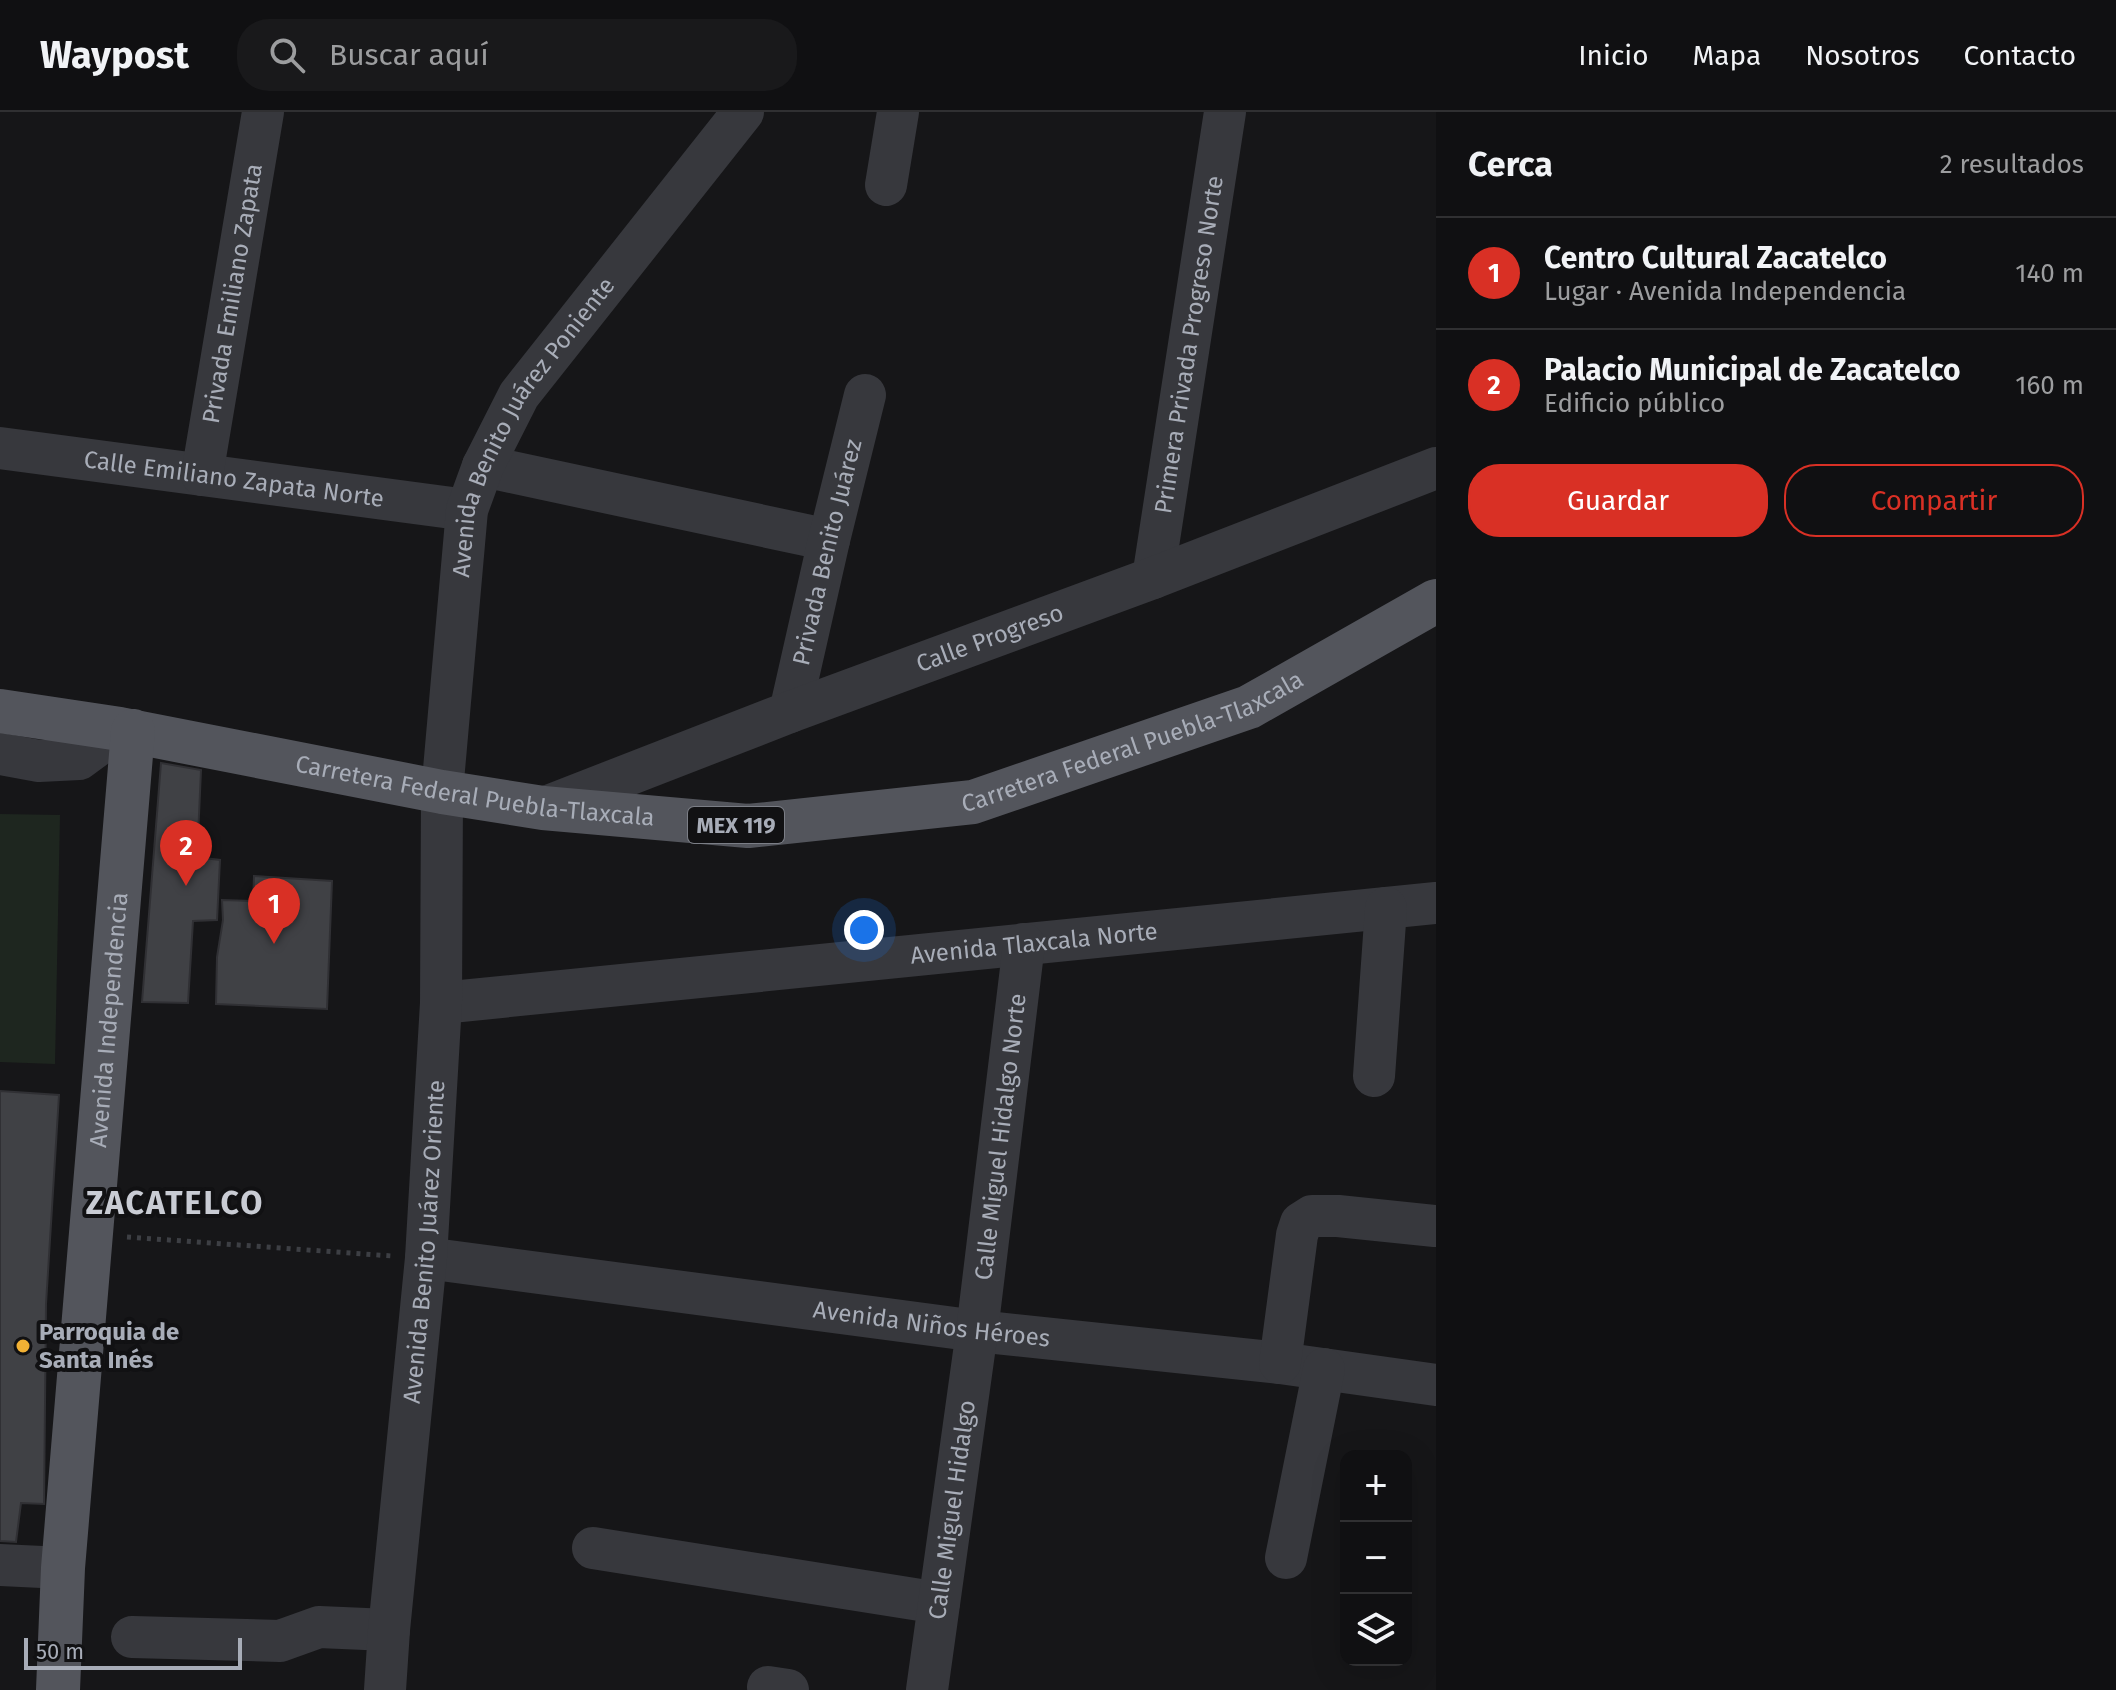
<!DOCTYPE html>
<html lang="es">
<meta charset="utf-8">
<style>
body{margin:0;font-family:"Fira Sans",sans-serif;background:#19191b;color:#f1f3f6}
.controls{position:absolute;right:24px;bottom:24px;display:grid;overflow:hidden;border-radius:16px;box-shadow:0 8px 32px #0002}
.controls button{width:72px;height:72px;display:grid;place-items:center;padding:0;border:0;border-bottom:2px solid #303032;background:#101012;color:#f1f3f6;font:40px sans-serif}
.scale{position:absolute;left:24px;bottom:20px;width:218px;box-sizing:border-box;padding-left:8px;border:4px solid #a8adb8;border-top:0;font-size:22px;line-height:28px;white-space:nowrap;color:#a8adb8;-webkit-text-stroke:6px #111113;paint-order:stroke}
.you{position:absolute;left:864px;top:818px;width:28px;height:28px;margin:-20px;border:6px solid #fff;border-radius:50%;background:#1a73e8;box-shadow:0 0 0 12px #1a73e833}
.badge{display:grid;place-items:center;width:52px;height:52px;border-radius:50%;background:#d93025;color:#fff;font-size:26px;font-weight:700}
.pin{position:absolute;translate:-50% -66px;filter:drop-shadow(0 2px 4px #0008)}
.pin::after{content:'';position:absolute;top:42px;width:28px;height:24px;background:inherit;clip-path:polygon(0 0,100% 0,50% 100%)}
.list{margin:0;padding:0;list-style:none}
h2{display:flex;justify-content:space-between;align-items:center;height:104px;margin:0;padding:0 32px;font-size:34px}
h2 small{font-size:26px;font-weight:400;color:#9c9d9f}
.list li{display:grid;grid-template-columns:52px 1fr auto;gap:24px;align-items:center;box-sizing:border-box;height:112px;padding:0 32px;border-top:2px solid #303032}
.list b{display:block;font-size:30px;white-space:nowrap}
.list p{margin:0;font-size:26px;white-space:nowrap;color:#9c9d9f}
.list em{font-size:26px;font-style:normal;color:#9c9d9f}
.actions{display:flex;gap:16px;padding:24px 32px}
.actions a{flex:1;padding:18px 0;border:2px solid #d93025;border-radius:32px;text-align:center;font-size:28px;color:#d93025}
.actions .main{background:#d93025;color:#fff}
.icon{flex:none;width:44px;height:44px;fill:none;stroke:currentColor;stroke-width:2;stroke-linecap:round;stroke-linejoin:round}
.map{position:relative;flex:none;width:1436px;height:1578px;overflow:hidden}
header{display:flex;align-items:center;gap:48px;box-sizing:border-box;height:112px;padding:0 40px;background:#101012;border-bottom:2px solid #303032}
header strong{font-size:38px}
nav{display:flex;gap:44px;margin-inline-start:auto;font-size:28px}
.search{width:560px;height:72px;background:#19191b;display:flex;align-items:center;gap:20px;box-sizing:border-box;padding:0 28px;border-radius:32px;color:#9c9d9f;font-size:30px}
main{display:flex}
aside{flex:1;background:#101012}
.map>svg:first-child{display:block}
.green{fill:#1e261f}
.building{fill:#404145;stroke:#303034;stroke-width:2}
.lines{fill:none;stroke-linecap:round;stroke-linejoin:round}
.path{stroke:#3d3f44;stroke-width:5;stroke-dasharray:4 6;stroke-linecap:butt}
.minor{stroke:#37383d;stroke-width:42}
.major{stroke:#53555c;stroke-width:44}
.poi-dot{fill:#f2b134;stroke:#111113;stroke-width:3}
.labels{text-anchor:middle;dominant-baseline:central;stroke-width:8;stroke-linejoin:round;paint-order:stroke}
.shield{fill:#111113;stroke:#7b7e86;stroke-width:2}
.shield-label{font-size:22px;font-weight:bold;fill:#a8adb8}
.street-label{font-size:24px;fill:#a8adb8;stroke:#111113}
.poi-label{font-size:24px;font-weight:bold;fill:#a8adb8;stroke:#111113;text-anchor:start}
.district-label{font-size:32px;font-weight:bold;letter-spacing:2px;fill:#c9ccd4;stroke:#111113}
</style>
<header>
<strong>Waypost</strong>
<div class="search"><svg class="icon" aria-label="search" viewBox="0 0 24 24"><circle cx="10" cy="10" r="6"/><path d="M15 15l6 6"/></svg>Buscar aquí</div>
<nav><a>Inicio</a><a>Mapa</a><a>Nosotros</a><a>Contacto</a></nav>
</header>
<main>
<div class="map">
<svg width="1436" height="1578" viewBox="0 0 1436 1578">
<rect width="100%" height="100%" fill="#161618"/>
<path class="green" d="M0 702 60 703 55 952 0 950Z"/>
<g class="building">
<path d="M161 651 201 658 198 725 195 745 220 748 217 808 193 809 188 891 142 890Z"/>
<path d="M254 764 332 769 327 897 216 892 217 845 223 808 222 788 253 789Z"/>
<path d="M0 979 59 983 46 1192 44 1392 21 1391 16 1430 0 1429Z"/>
</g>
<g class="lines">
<path class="path" d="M127 1125 392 1144"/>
<g class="minor">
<path d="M886 73 898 0"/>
<path id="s1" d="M0 336 467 398"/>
<path d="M483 354 829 428"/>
<path id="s2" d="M202 363 263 0"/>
<path id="s3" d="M1153 466 1225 0"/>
<path id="s4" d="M790 600 829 428 865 283"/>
<path d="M0 642 39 649 79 647 120 617"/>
<path id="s5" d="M543 696 790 600 1153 466 1436 356"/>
<path id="s6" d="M441 891 1436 791"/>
<path d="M1374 964 1386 796"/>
<path id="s7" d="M426 1146 977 1219 1280 1251 1436 1273"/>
<path d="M1280 1251 1297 1123 1301 1111 1312 1104H1338L1435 1114"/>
<path d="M593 1436 939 1491"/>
<path d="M1286 1446 1324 1257"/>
<path d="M0 1453 63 1456"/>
<path d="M132 1525 280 1529 319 1515 389 1518"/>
<path d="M768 1575 788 1578"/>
<path id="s8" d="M385 1578 389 1518 426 1146 441 891 442 680 467 398 483 354 519 283 743 0"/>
<path id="s9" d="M927 1578 977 1219 1024 832"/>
</g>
<g class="major">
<path id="s10" d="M0 599 120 617 442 680 543 696 748 714 973 690 1249 595 1436 489"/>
<path id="s11" d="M58 1578 63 1456 133 619"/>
</g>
</g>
<circle class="poi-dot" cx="23" cy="1234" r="8"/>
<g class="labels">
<rect class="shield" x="688" y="695" width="96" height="36" rx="6"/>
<g class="shield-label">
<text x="736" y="713">MEX 119</text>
</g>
<g class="street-label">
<text stroke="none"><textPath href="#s2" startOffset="184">Privada Emiliano Zapata</textPath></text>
<text stroke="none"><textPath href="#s3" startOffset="236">Primera Privada Progreso Norte</textPath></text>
<text stroke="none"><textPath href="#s8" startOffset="1286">Avenida Benito Juárez Poniente</textPath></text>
<text stroke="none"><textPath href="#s1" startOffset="236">Calle Emiliano Zapata Norte</textPath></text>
<text stroke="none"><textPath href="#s4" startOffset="164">Privada Benito Juárez</textPath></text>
<text stroke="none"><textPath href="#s5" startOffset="478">Calle Progreso</textPath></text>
<text stroke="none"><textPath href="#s10" startOffset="1154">Carretera Federal Puebla-Tlaxcala</textPath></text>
<text stroke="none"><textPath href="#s10" startOffset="482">Carretera Federal Puebla-Tlaxcala</textPath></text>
<text stroke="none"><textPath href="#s6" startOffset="596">Avenida Tlaxcala Norte</textPath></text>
<text stroke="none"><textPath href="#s11" startOffset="672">Avenida Independencia</textPath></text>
<text stroke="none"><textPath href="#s9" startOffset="558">Calle Miguel Hidalgo Norte</textPath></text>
<text stroke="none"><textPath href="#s8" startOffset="450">Avenida Benito Juárez Oriente</textPath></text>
<text stroke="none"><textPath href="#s7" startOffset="510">Avenida Niños Héroes</textPath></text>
<text stroke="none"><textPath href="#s9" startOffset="182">Calle Miguel Hidalgo</textPath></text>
</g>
<g class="poi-label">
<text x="39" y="1220">Parroquia de<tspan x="39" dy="28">Santa Inés</tspan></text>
</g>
<g class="district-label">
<text x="175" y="1091">ZACATELCO</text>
</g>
</g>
</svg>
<div class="controls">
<button>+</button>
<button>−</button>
<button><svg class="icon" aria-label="layers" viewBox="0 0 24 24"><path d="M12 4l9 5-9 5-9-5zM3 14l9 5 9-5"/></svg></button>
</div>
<div class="scale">50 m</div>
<div class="you"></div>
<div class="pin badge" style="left:274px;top:832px">1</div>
<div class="pin badge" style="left:186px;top:774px">2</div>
</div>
<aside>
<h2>Cerca<small>2 resultados</small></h2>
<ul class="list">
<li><span class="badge">1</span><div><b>Centro Cultural Zacatelco</b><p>Lugar · Avenida Independencia</p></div><em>140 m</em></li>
<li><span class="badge">2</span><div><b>Palacio Municipal de Zacatelco</b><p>Edificio público</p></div><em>160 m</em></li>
</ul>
<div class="actions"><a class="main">Guardar</a><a>Compartir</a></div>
</aside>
</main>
